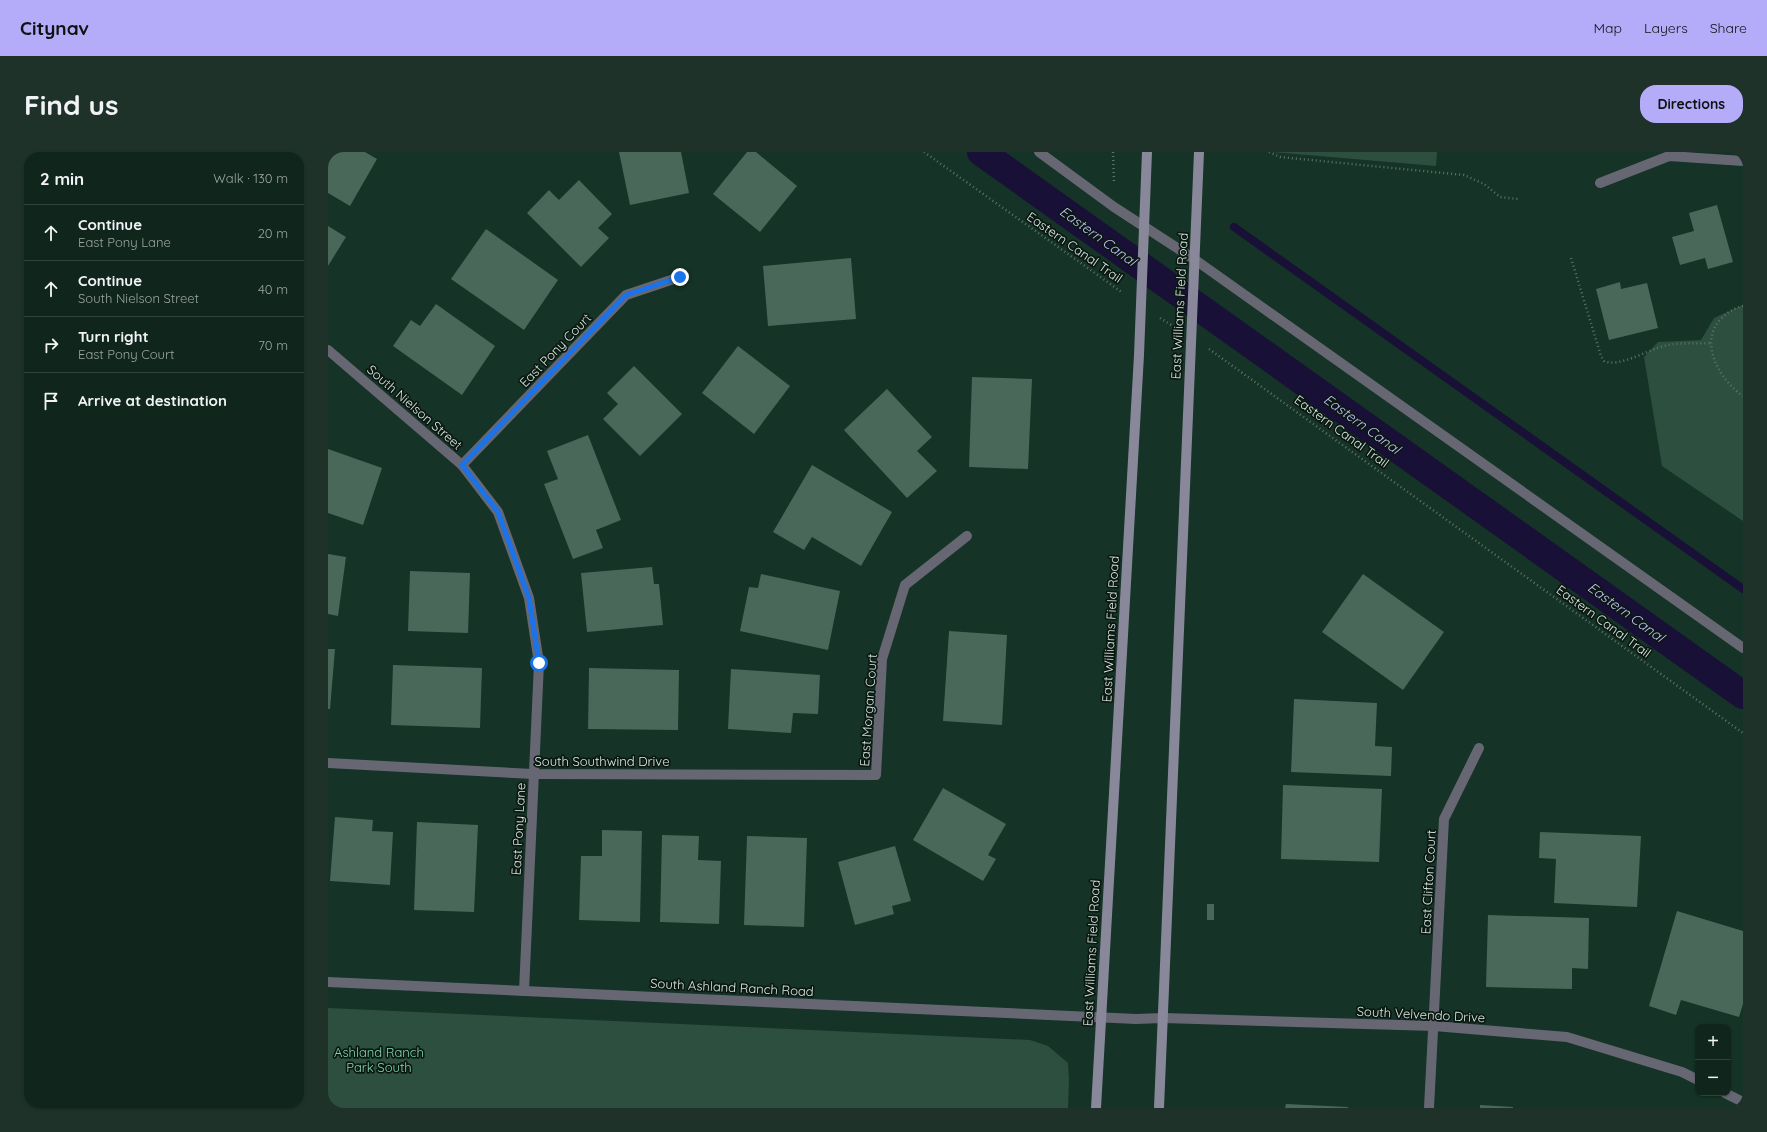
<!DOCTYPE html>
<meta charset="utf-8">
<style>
body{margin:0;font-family:Quicksand,sans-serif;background:#1e3229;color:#f1f3f6}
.controls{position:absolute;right:12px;bottom:12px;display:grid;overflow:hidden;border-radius:8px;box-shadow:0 1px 3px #0004}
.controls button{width:36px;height:36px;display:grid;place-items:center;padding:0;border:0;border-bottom:1px solid #30433b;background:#10261c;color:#f1f3f6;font:20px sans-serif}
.stop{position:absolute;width:12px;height:12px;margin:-9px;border:3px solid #1a73e8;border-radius:50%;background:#fff}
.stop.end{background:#1a73e8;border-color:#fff;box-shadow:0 1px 4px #0008}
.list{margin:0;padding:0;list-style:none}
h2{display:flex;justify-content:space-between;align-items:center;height:52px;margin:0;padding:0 16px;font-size:17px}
h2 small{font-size:13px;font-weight:400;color:#9ca5a3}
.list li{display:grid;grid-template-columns:26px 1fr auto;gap:12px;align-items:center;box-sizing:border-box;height:56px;padding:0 16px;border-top:1px solid #30433b}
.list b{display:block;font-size:15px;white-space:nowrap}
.list p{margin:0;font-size:13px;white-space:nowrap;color:#9ca5a3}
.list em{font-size:13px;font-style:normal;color:#9ca5a3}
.icon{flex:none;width:22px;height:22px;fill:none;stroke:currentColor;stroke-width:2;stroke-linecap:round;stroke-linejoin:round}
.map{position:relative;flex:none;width:1415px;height:956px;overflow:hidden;border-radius:16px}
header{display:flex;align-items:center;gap:24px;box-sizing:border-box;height:56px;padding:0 20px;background:#b4acf9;color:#111}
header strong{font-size:19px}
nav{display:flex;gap:22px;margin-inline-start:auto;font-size:14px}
.intro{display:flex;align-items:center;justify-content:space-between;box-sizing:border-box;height:96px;padding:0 24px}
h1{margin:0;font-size:28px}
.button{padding:10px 18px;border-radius:16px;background:#b4acf9;color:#111;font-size:14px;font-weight:700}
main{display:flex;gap:24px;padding:0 24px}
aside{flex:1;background:#10261c;border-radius:16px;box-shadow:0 1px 3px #0004}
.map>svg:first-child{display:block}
.green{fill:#2d4f40}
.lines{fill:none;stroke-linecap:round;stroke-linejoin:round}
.stream{stroke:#181037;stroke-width:8}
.canal{stroke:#181037;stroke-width:28}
.building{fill:#496859}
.path{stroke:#5c756a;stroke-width:2.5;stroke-dasharray:1 3;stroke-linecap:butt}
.lane{stroke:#676773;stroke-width:10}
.street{stroke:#676773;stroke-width:10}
.secondary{stroke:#89889b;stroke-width:10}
.route{stroke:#1a73e8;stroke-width:5}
.labels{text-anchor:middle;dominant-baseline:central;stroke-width:3.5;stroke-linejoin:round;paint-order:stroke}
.street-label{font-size:13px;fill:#d9eae1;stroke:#0b1812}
.park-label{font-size:13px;fill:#81dab2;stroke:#0b1812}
.water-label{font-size:14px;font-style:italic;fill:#c2bdf8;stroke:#0b1812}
</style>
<header>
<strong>Citynav</strong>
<nav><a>Map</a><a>Layers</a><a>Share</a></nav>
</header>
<div class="intro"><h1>Find us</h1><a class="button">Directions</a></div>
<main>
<aside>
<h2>2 min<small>Walk · 130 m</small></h2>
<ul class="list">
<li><svg class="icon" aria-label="ahead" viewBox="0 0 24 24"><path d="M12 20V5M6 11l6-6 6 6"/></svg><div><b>Continue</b><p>East Pony Lane</p></div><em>20 m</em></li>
<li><svg class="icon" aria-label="ahead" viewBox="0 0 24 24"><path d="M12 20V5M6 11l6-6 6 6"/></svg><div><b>Continue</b><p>South Nielson Street</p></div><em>40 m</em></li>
<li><svg class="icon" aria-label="right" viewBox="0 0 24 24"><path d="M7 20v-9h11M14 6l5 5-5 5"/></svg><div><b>Turn right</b><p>East Pony Court</p></div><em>70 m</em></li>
<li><svg class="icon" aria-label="arrive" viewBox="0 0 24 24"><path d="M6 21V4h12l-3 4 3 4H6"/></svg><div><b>Arrive at destination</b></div></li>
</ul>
</aside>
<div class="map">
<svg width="1415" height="956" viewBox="0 0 1415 956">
<rect width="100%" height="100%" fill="#153326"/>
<g class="green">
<path d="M944 0H1109L1108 14Z"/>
<path d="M1415 153V369L1334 314 1316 205 1330 190 1373 188 1386 166Z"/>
<path d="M0 856 702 888 720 894 740 911 741 929 740 956H0Z"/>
</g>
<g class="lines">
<path class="stream" d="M906 75 1415 437"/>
<path class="canal" d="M653 0 1415 543"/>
</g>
<g class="building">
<path d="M0 0H37L49 7 22 54 0 41Z"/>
<path d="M291 0H353L361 41 302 53Z"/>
<path d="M419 0H428L469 34 432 80 385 42Z"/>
<path d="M251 28 284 62 270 76 281 86 253 115 199 61 221 38 231 48Z"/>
<path d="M1389 53 1405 110 1380 117 1377 106 1352 113 1344 85 1366 79 1361 61Z"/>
<path d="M0 74 18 85 0 114Z"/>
<path d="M158 77 230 128 196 178 123 127Z"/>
<path d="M523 106 528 167 440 174 435 114Z"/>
<path d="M1292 130 1293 137 1319 131 1330 176 1281 188 1268 137Z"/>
<path d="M108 152 167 194 134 243 65 194 83 168 92 174Z"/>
<path d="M410 194 462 234 426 282 374 241Z"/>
<path d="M306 214 354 262 312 304 275 267 290 252 279 241Z"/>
<path d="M644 225 704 227 700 317 641 315Z"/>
<path d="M559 237 604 285 589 299 609 319 579 346 516 278Z"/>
<path d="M260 283 293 368 268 378 275 396 245 407 216 332 230 327 219 299Z"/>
<path d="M0 297 54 316 35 373 0 361Z"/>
<path d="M484 313 564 360 533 414 484 385 476 398 445 380Z"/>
<path d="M0 402 18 405 10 464 0 462Z"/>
<path d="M324 415 326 432H331L335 473 259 480 253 421Z"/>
<path d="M82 419 142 421 140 481 80 479Z"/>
<path d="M433 422 512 439 500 498 412 479 421 435 430 436Z"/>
<path d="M1035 422 1116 480 1075 538 994 480Z"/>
<path d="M621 479 679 483 674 573 615 569Z"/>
<path d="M0 497H7L2 557H0Z"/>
<path d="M65 513 154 516 152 576 63 573Z"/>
<path d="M261 516 351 518 350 578 260 577Z"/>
<path d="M403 517 492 523 490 562 465 561 463 581 400 577Z"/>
<path d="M966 547 1049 551 1047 594 1064 595 1063 624 963 620Z"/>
<path d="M955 633 1054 637 1051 710 953 707Z"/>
<path d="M615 636 678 672 660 703 668 707 655 729 585 688Z"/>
<path d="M7 665 45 668 44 679 65 680 62 733 2 729Z"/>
<path d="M89 670 150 673 146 760 86 758Z"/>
<path d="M274 678 314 679 312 770 251 768 253 704H274Z"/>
<path d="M1212 680 1313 684 1309 755 1226 751 1228 707 1211 706Z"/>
<path d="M334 683 371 684 370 708 393 709 391 772 332 770Z"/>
<path d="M419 684 479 686 476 775 416 773Z"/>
<path d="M567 694 583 749 564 754 566 762 527 773 510 710Z"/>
<rect x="879" y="752" width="7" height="16"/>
<path d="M1349 759 1415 779V852L1411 865 1353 848 1348 863 1321 854Z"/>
<path d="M1160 763 1261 766 1260 817 1244 816V837L1158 835Z"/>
<path d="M958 952 1020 955V956H957Z"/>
<path d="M1152 953 1185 955V956H1152Z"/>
</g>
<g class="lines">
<g class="path">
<path d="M596 0 795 141"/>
<path d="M785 0 786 31"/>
<path d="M941 0 952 5 1136 23 1156 32 1172 45 1190 47"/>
<path d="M1243 106 1273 204 1276 209C1290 216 1320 198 1336 194 1352 190 1367 192 1383 191"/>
<path d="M1415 154C1406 156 1398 161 1391 169 1371 193 1393 229 1415 244"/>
<path d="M832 166 845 174"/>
<path d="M881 197 1415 581"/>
</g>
<path class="lane" d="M711 0 786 55 866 107 1415 496"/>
<g class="street">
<path d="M1272 31 1341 4 1415 9"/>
<path d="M0 198 134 313 170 360 201 446 211 511 196 839"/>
<path d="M134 313 298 143 352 125"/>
<path d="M0 611 205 622 548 623 554 507 577 433 639 384"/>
<path d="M0 830 808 867 835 866 1106 874 1239 885 1354 920 1370 928"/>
<path d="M1397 941 1415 950"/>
<path d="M1101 956 1116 667 1151 596"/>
</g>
<g class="secondary">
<path d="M768 956 811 203 819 0"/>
<path d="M831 956 871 0"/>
</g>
</g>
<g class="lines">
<path class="route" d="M211 511 201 446 170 360 134 313 298 143 352 125"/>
</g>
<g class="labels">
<g class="street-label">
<text transform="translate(747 95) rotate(35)">Eastern Canal Trail</text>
<text transform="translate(851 154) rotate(-87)">East Williams Field Road</text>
<text transform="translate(227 198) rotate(-46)">East Pony Court</text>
<text transform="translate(87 255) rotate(41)">South Nielson Street</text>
<text transform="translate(1014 279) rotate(36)">Eastern Canal Trail</text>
<text transform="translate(1276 469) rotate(36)">Eastern Canal Trail</text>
<text transform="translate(782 477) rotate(-87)">East Williams Field Road</text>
<text transform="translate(540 558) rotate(-86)">East Morgan Court</text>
<text x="274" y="609">South Southwind Drive</text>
<text transform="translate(190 677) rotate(-87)">East Pony Lane</text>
<text transform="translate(1100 730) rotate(-87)">East Clifton Court</text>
<text transform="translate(763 801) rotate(-87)">East Williams Field Road</text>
<text transform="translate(404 835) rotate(3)">South Ashland Ranch Road</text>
<text transform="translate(1093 862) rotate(3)">South Velvendo Drive</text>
</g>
<g class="park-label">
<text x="51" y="900">Ashland Ranch<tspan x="51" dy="15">Park South</tspan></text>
</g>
<g class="water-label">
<text transform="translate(770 84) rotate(36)">Eastern Canal</text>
<text transform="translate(1034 272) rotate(36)">Eastern Canal</text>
<text transform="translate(1298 460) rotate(36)">Eastern Canal</text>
</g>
</g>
</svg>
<div class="controls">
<button>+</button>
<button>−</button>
</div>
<div class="stop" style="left:211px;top:511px"></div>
<div class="stop end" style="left:352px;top:125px"></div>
</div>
</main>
